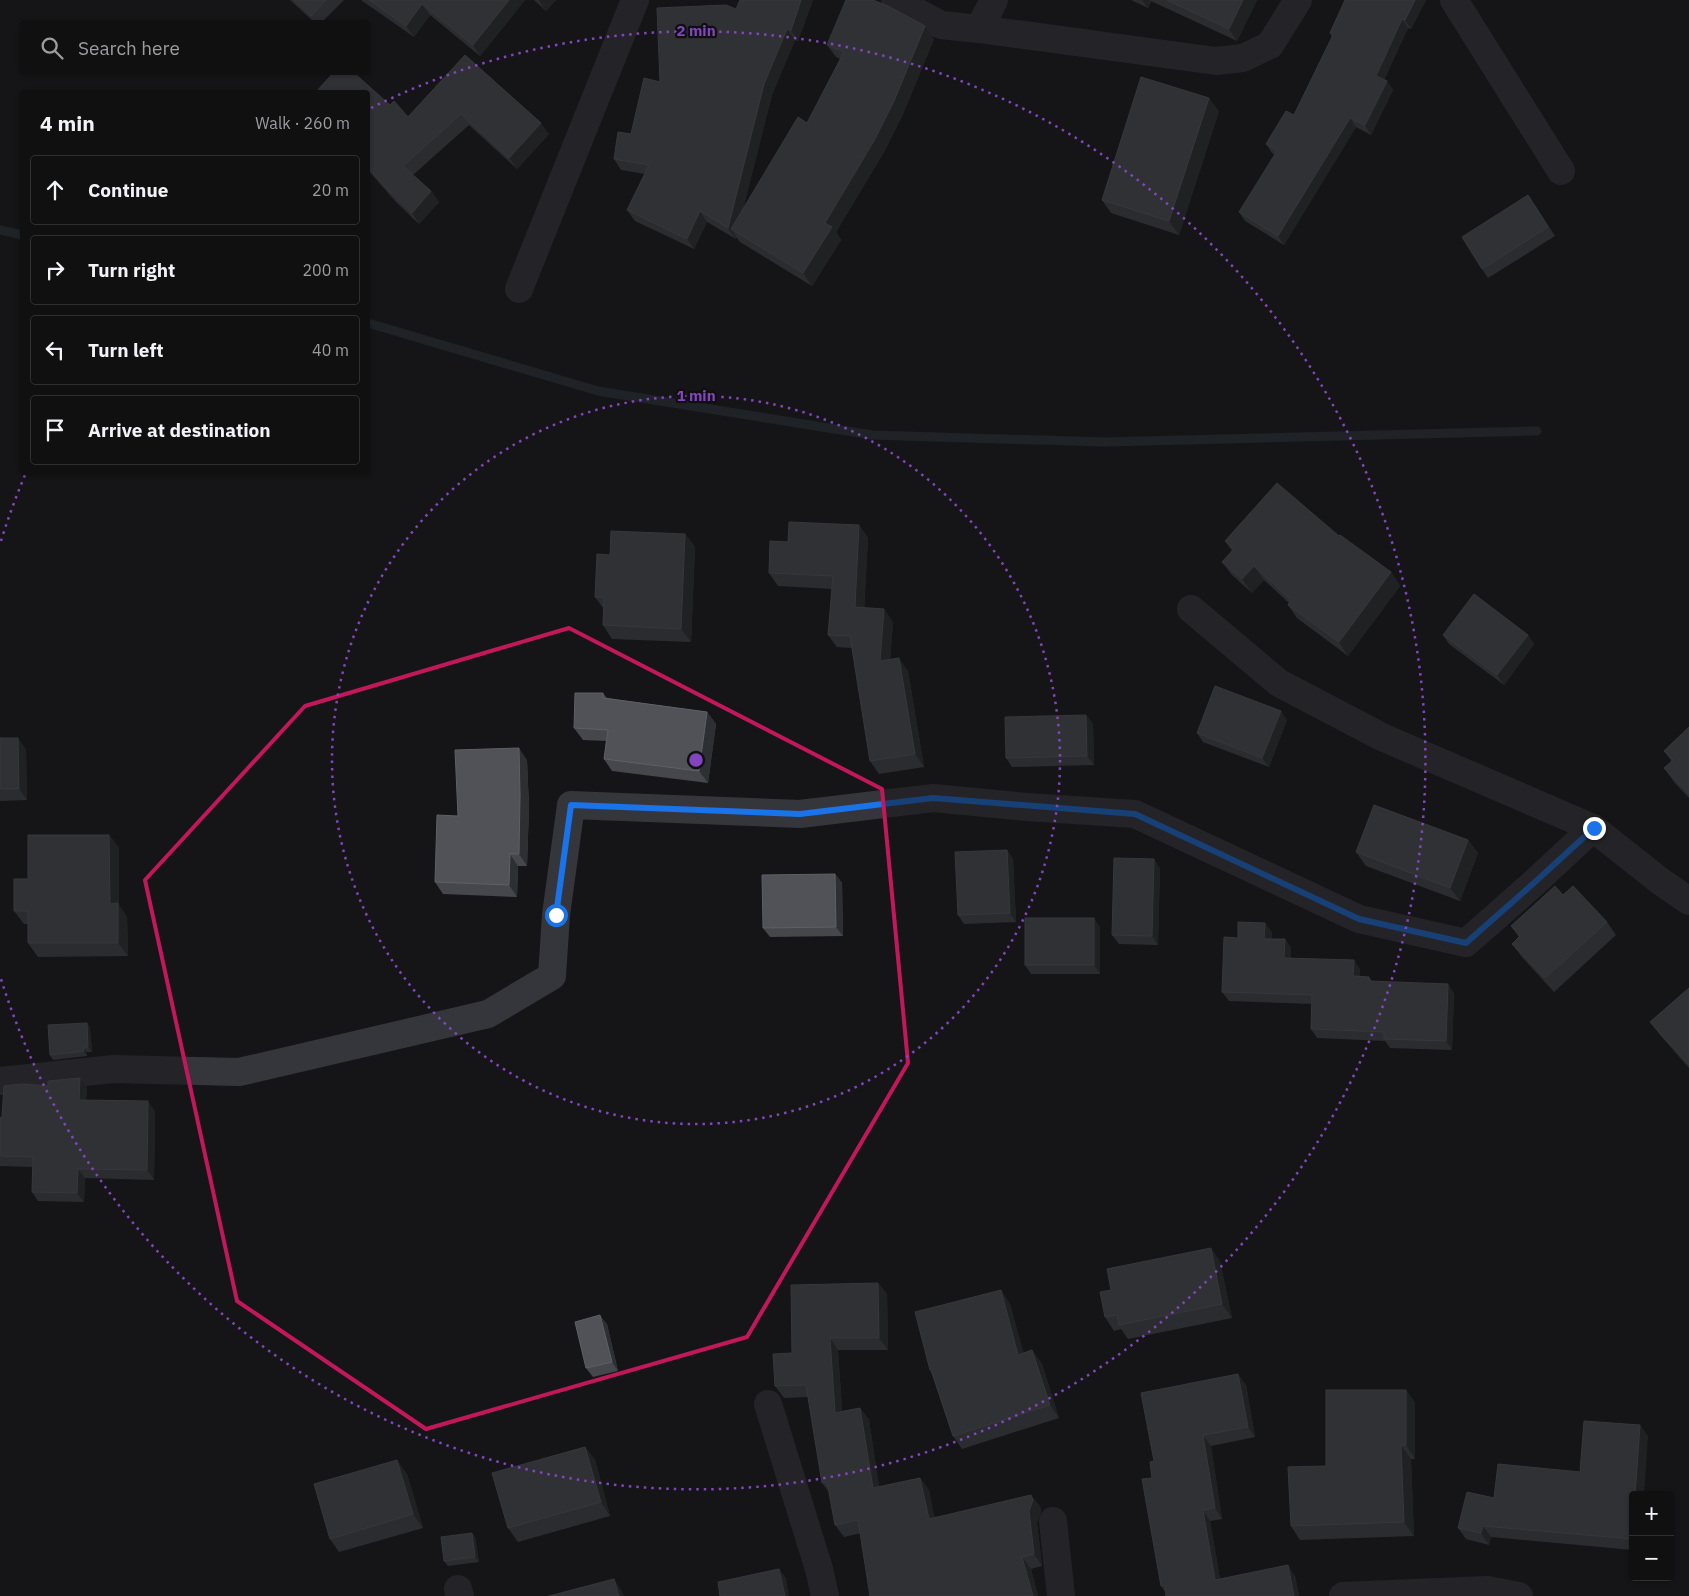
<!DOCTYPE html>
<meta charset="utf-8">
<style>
body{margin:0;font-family:"IBM Plex Sans",sans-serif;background:#1e1e1f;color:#f1f3f6}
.controls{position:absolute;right:15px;bottom:15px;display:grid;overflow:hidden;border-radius:5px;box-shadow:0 1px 4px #0004}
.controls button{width:45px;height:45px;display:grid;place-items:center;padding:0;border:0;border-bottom:1px solid #303031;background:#101011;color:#f1f3f6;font:25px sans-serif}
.stop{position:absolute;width:15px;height:15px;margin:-11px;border:4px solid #1a73e8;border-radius:50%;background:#fff}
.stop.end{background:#1a73e8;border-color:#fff;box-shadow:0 1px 5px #0008}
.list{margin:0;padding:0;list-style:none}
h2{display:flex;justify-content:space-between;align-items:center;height:65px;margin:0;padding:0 20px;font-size:21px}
h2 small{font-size:16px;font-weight:400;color:#9c9d9f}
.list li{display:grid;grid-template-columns:32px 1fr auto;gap:15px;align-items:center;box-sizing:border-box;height:70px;margin:0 10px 10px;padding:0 10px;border:1px solid #303031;border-radius:5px}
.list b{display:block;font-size:19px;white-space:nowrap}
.list em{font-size:16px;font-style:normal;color:#9c9d9f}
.icon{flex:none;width:28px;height:28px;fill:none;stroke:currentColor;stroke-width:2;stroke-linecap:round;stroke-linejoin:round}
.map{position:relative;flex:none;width:1689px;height:1596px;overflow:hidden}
.search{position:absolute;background:#101011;box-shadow:0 1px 4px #0004;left:20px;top:20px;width:350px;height:55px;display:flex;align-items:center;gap:12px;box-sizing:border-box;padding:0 18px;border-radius:5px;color:#9c9d9f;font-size:19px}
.panel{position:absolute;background:#101011;box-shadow:0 1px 4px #0004;left:20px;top:90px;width:350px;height:385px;border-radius:5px}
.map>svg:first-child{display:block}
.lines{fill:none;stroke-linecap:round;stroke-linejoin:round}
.stream{stroke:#2a333c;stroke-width:9}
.minor{stroke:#35363c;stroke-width:28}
.wall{fill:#45474c}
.shaded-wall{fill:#2e2f32}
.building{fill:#505258;stroke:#5d6067}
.route{stroke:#1a73e8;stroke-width:6}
.marked{fill:none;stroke:#c2185b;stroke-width:4;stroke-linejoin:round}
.ring{fill:none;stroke:#8345be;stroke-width:2.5;stroke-dasharray:2.5 5}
.centre{fill:#8345be;stroke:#101012;stroke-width:2.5}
.ring-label{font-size:15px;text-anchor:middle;font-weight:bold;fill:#8345be;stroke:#101012;stroke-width:4.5;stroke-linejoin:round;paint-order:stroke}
</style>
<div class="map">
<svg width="1689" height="1596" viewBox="0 0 1689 1596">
<rect width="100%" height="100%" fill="#151517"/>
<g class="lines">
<g class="stream">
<path d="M0 230 22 235"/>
<path d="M368 323 598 391 872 435 1105 442 1537 431"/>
</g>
<g class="minor">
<path d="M895 0 941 25 979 29 1216 61 1243 58 1270 45 1298 0"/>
<path d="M1454 0 1561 171"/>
<path d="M979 29 994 0"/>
<path d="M519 289 635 0"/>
<path d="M1191 609 1279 683 1382 737 1593 828 1660 881 1689 901"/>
<path d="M0 1081 113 1069 239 1072 488 1014 552 976 556 915 571 805 800 814 933 798 1027 807 1135 814 1359 919 1466 943 1535 882 1593 828"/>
<path d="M768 1404 819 1569 825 1596"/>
<path d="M1053 1521 1061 1596"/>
<path d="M458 1589 460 1596"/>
<path d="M1343 1596 1487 1590 1519 1596"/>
</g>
</g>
<g class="wall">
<path d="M290 0H344L322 22H314Z"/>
<path d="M361 0H525L480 56 430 15 414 37Z"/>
<path d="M534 0H556L546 11Z"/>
<path d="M740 0H813L798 41 795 40 772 95 743 209 807 123 840 59 836 57 827 45 934 39 903 114 884 152 836 232 841 240 812 286 740 242 736 237V239L707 222 694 249 635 221 627 210 645 174 621 170 614 159 631 134 736 9Z"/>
<path d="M1131 0H1257L1237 41 1151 1 1148 8Z"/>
<path d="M1345 0H1426L1411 29 1408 28 1384 80 1387 81 1393 90 1371 135 1356 127 1284 245 1245 221 1239 212 1275 155 1272 153 1266 144 1294 115 1332 37 1330 33Z"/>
<path d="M465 55 549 134 517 169 469 125 413 175 431 191 439 202 419 224 396 202 368 170V92L390 105 408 117Z"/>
<path d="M1219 111 1179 235 1111 213 1102 200Z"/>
<path d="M1535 205 1555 236 1488 278 1482 269Z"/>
<path d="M859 525 868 538 864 607 893 622 890 660 908 671 924 767 879 774 870 761 852 648 837 647 828 635 832 589 778 586 769 573 788 542Z"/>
<path d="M685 534 695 547 691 642 612 639 603 625 604 609 595 597 610 555Z"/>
<path d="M1339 536 1391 572 1400 586 1348 656 1297 618 1288 605 1289 603 1264 580 1252 593 1232 575 1222 562 1232 551 1225 541Z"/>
<path d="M1443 635H1528L1534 644 1504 685 1449 644Z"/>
<path d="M603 693 607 698 707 712 716 724 708 783 612 771 604 759 606 741 583 740 574 728Z"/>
<path d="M1086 715 1093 724 1094 765 1012 767 1006 758Z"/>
<path d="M1287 720 1269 767 1203 742 1197 733Z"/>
<path d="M1689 727V798L1674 782 1664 768 1672 762 1664 751Z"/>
<path d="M0 738H18L26 750 27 800 0 801Z"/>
<path d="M527 760 529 807 527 866H518L517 897 443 894 435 882 458 816Z"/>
<path d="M109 835 119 848V905L127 917 128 956 38 957 28 943V924H24L14 911 28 879Z"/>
<path d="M1468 840 1478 853 1460 901 1366 866 1356 852Z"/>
<path d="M1007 850 1013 859 1016 922 964 924 958 915Z"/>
<path d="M1160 868 1158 945 1119 944 1112 935Z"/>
<path d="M835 874 842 883 843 936 770 937 763 928Z"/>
<path d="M1563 895 1607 922 1616 935 1554 992 1522 957 1512 944 1519 937 1511 926Z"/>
<path d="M1100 927V974H1031L1025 965Z"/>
<path d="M1272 932 1271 939H1285L1291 948V958L1360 969V976L1369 977 1372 981 1454 993 1452 1050 1390 1048 1385 1041 1317 1038 1311 1029 1312 1004 1229 1001 1222 992 1238 938Z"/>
<path d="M1689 988V1068L1660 1035 1650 1022Z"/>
<path d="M87 1023 90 1028 92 1052H87V1056L53 1060 50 1055Z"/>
<path d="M80 1078 87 1088 86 1100 155 1111 154 1180 85 1178 84 1202 38 1201 32 1192V1167L0 1166V1118L48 1086Z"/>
<path d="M1220 1261 1232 1318 1128 1339 1121 1329 1114 1331 1105 1317 1111 1290Z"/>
<path d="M878 1283 887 1294 888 1350H838L842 1411 860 1408 869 1420 879 1487 920 1478 929 1490 934 1517 1040 1506 1041 1512 1037 1523 1042 1566 1031 1569 1038 1596H870L861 1533 844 1537 835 1525 829 1492 822 1483 808 1397 784 1398 775 1386 792 1353Z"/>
<path d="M1010 1304 1023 1353 1032 1350 1042 1364 1059 1418 962 1449 953 1436 933 1374 930 1370Z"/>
<path d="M607 1324 618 1371 593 1377 586 1368Z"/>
<path d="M1246 1385 1255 1437 1211 1446 1222 1519 1210 1521 1220 1579 1295 1576 1299 1596H1166V1593L1161 1586 1152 1478Z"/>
<path d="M1406 1390 1415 1403V1459H1411L1414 1536 1300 1540 1291 1526 1326 1466Z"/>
<path d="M1648 1436 1633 1495V1550L1491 1537 1489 1545 1466 1539 1458 1528 1580 1472Z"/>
<path d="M585 1447 595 1460 610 1516 518 1542 508 1528Z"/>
<path d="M407 1474 423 1528 339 1552 330 1539Z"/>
<path d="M475 1537 479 1562 448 1566 444 1561Z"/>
</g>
<g class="shaded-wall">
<path d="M509 0H525L480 56 473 45Z"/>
<path d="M539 0H556L546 11 539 1Z"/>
<path d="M801 0H813L798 41 791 30Z"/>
<path d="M1142 0H1150L1148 8Z"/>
<path d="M1243 0H1257L1237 41 1229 29Z"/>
<path d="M1415 0H1426L1411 29 1405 20Z"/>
<path d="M422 4 430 15 414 37 406 26Z"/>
<path d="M1402 19 1408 28 1382 85 1376 76Z"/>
<path d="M925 26 934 39 903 114 884 152 836 232 841 240 812 286 803 273 825 223Z"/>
<path d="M787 29 795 40 772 95 737 233 731 229 736 237V239L728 228 764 84Z"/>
<path d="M1387 81 1393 90 1371 135 1365 125Z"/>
<path d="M1209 98 1219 111 1179 235 1169 221Z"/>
<path d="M1350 118 1356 127 1284 245 1278 236Z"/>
<path d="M541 123 549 134 517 169 509 158Z"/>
<path d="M431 191 439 202 419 224 412 213Z"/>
<path d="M700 211 707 222 694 249 687 239Z"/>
<path d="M859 525 868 538 864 619 855 607Z"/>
<path d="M685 534 695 547 691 642 681 629Z"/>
<path d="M1254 566 1264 580 1252 593 1242 579Z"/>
<path d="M1391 572 1400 586 1348 656 1339 642Z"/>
<path d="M884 609 893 622 889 674 880 661Z"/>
<path d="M1528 635 1534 644 1504 685 1497 675Z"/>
<path d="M899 658 908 671 924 767 915 754Z"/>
<path d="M1281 711 1287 720 1269 767 1262 758Z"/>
<path d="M707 712 716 724 708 783 699 771Z"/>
<path d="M1086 715 1093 724 1094 765 1087 756Z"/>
<path d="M18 738 26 750 27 800 19 789Z"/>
<path d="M519 748 527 760 529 807 527 866 519 854Z"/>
<path d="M109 835 119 848V905L127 917 128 956 118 943 110 904Z"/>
<path d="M1468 840 1478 853 1460 901 1450 888Z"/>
<path d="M1007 850 1013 859 1016 922 1010 913Z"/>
<path d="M510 854 518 866 517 897 509 885Z"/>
<path d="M1154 859 1160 868 1158 945 1152 936Z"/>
<path d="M835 874 842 883 843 936 836 927Z"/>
<path d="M1094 918 1100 927V974L1094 965Z"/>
<path d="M1265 923 1272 932 1271 948 1264 939Z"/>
<path d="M1285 939 1291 948V967L1284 958Z"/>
<path d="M1354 960 1360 969V985L1353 976Z"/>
<path d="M1448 984 1454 993 1452 1050 1446 1041Z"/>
<path d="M87 1023 90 1028 92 1052 88 1047Z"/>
<path d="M84 1047 87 1052V1056L84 1051Z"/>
<path d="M80 1078 87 1088 86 1110 79 1100Z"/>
<path d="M148 1101 155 1111 154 1180 147 1170Z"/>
<path d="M78 1169 85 1178 84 1202 77 1193Z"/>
<path d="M1211 1248 1220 1261 1232 1318 1222 1304Z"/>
<path d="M878 1283 887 1294 888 1350 879 1338Z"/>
<path d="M1001 1290 1010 1304 1028 1368 1018 1355Z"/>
<path d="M600 1315 607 1324 618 1371 612 1362Z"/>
<path d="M830 1338 838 1350 843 1425 835 1413Z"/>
<path d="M1032 1350 1042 1364 1059 1418 1050 1405Z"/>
<path d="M1238 1374 1246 1385 1255 1437 1248 1427Z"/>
<path d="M1406 1390 1415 1403V1459L1406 1445Z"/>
<path d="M860 1408 869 1420 881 1500 873 1488Z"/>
<path d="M1640 1425 1648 1436 1644 1495H1635Z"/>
<path d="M1203 1435 1211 1446 1222 1519 1215 1508Z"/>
<path d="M1401 1445 1411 1459 1414 1536 1404 1522Z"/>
<path d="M585 1447 595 1460 610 1516 601 1502Z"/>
<path d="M397 1460 407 1474 423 1528 413 1514Z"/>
<path d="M920 1478 929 1490 937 1530 929 1519Z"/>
<path d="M1031 1495 1040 1506 1041 1512 1037 1523 1042 1566 1034 1554 1029 1511Z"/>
<path d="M1203 1510 1210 1521 1222 1591 1215 1580Z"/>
<path d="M1483 1526 1491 1537 1489 1545 1481 1533Z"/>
<path d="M472 1533 475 1537 479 1562 475 1557Z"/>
<path d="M1022 1557 1031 1569 1038 1596H1033Z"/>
<path d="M1288 1565 1295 1576 1299 1596H1294Z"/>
<path d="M779 1569 786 1578 789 1596H785Z"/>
<path d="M614 1579 623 1593 624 1596H619Z"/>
</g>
<g class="building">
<path d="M294 0H326L311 16Z"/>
<path d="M369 0H509L473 45 422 4 406 26Z"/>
<path d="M740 0H801L791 30 787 29 764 84 728 228 700 211 687 239 627 210 649 165 614 159 618 132 631 134 644 78 660 82 657 8 726 5 736 9Z"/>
<path d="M846 0H873L890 7 925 26 894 101 875 139 825 223 832 227 803 273 731 229 798 117 807 123 844 52 827 45Z"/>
<path d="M1167 0H1243L1229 29Z"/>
<path d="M1345 0H1415L1405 20 1402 19 1376 76 1387 81 1365 125 1350 118 1278 236 1239 212 1277 151 1266 144 1286 111 1294 115 1333 35 1330 33Z"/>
<path d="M465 55 541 123 509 158 461 114 403 166 431 191 412 213 389 191 368 168V92H316L334 72H353L390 105 394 101 408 117Z"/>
<path d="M1141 77 1209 98 1169 221 1102 200Z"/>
<path d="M1528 195 1548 227 1482 269 1462 237Z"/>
<path d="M1277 483 1339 536 1340 535 1391 572 1339 642 1288 605 1291 600 1254 566 1242 579 1222 562 1234 549 1225 541Z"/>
<path d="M789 522 859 525 855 607 884 609 880 661 899 658 915 754 870 761 850 636 828 635 833 576 769 573 770 541 788 542Z"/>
<path d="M611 531 685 534 681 629 603 625 604 597H595L597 554 610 555Z"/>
<path d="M1474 594 1528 635 1497 675 1443 635Z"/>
<path d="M1215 686 1281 711 1262 758 1197 733Z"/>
<path d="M575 693H603V698L707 712 699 771 604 759 608 730 574 728Z"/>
<path d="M1086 715 1087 756 1006 758 1005 717Z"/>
<path d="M1689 727V794L1664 768 1673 760 1664 751Z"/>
<path d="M0 738H18L19 789H0Z"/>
<path d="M519 748 520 795 519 854H510L509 885 435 882 437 815 458 816 455 750Z"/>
<path d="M1374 805 1468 840 1450 888 1356 852Z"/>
<path d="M28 835H109L110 904 118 903V943H28V911H14V879H28Z"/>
<path d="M1007 850 1010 913 958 915 955 852Z"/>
<path d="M1114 858 1154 859 1152 936 1112 935Z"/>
<path d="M835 874 836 927 763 928 762 875Z"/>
<path d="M1555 886 1563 895 1573 886 1607 922 1545 978 1512 944 1520 936 1511 926Z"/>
<rect x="1025" y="918" width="69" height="47"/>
<path d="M1238 922 1265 923 1264 939H1285L1284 958 1354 960 1353 976 1369 977V981L1448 984 1446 1041 1384 1039V1032L1311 1029 1312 995 1222 992 1224 937 1238 938Z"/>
<path d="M1689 988V1065L1650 1022Z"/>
<path d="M87 1023 88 1047H84V1051L50 1055 48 1025Z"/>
<path d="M80 1078 79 1100 148 1101 147 1170 78 1169 77 1193 32 1192 33 1157 0 1156V1118L2 1117 4 1086 22 1084 48 1086V1081Z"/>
<path d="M1211 1248 1222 1304 1119 1325 1117 1315 1105 1317 1100 1292 1111 1290 1107 1269Z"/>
<path d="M878 1283 879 1338H830L835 1413 860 1408 873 1488 920 1478 929 1519 1031 1495 1033 1500 1029 1511 1034 1554 1022 1557 1033 1596H870L858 1520 835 1525 827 1482 822 1483 806 1385 775 1386 773 1354 792 1353 791 1285Z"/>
<path d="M1001 1290 1018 1355 1032 1350 1050 1405 953 1436 931 1370H930L915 1312Z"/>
<path d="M600 1315 612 1362 586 1368 575 1322Z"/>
<path d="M1238 1374 1248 1427 1203 1435 1215 1508 1203 1510 1215 1580 1288 1565 1294 1596H1166L1165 1585 1161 1586 1142 1479 1152 1478 1150 1462 1154 1461 1141 1393Z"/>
<path d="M1326 1390H1406V1445H1401L1404 1522 1291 1526 1288 1467 1326 1466Z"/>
<path d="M1584 1421 1640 1425 1635 1495H1633V1526L1632 1539 1483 1526 1481 1533 1458 1528 1467 1492 1494 1498 1498 1464 1580 1472Z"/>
<path d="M585 1447 601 1502 508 1528 492 1473Z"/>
<path d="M397 1460 413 1514 330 1539 314 1484Z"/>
<path d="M472 1533 475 1557 444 1561 441 1537Z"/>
<path d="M779 1569 785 1596H720L718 1582Z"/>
<path d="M614 1579 619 1596H549Z"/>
</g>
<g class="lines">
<path class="route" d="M556 915 571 805 800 814 933 798 1135 814 1359 919 1466 943 1535 882 1594 828"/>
</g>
<path d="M0 0H1689V1596H0ZM569 628 882 789 908 1063 747 1337 426 1429 237 1301 145 880 305 706Z" fill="#151517" fill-opacity=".55" fill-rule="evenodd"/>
<path class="marked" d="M569 628 882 789 908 1063 747 1337 426 1429 237 1301 145 880 305 706Z"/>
<g class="ring">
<circle cx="696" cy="760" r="364"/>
<path d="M1 541A729 729 0 0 1 25 475M371 108A729 729 0 1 1 1 979"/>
</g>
<circle cx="696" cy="760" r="8" class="centre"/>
<g class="ring-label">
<text x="696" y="36">2 min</text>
<text x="696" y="401">1 min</text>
</g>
</svg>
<div class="controls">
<button>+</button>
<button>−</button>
</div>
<div class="stop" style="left:556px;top:915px"></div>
<div class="stop end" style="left:1594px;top:828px"></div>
<div class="search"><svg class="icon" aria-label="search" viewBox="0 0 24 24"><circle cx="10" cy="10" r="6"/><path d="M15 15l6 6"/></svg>Search here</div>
<section class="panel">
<h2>4 min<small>Walk · 260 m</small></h2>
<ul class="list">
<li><svg class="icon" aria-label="ahead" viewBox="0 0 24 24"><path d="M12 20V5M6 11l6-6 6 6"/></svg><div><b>Continue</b></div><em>20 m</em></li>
<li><svg class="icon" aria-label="right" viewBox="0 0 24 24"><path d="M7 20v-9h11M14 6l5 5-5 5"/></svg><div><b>Turn right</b></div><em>200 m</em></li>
<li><svg class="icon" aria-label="left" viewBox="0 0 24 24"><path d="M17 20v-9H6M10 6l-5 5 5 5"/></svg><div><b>Turn left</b></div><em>40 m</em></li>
<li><svg class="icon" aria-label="arrive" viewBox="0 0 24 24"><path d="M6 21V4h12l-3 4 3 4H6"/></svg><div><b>Arrive at destination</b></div></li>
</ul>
</section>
</div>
